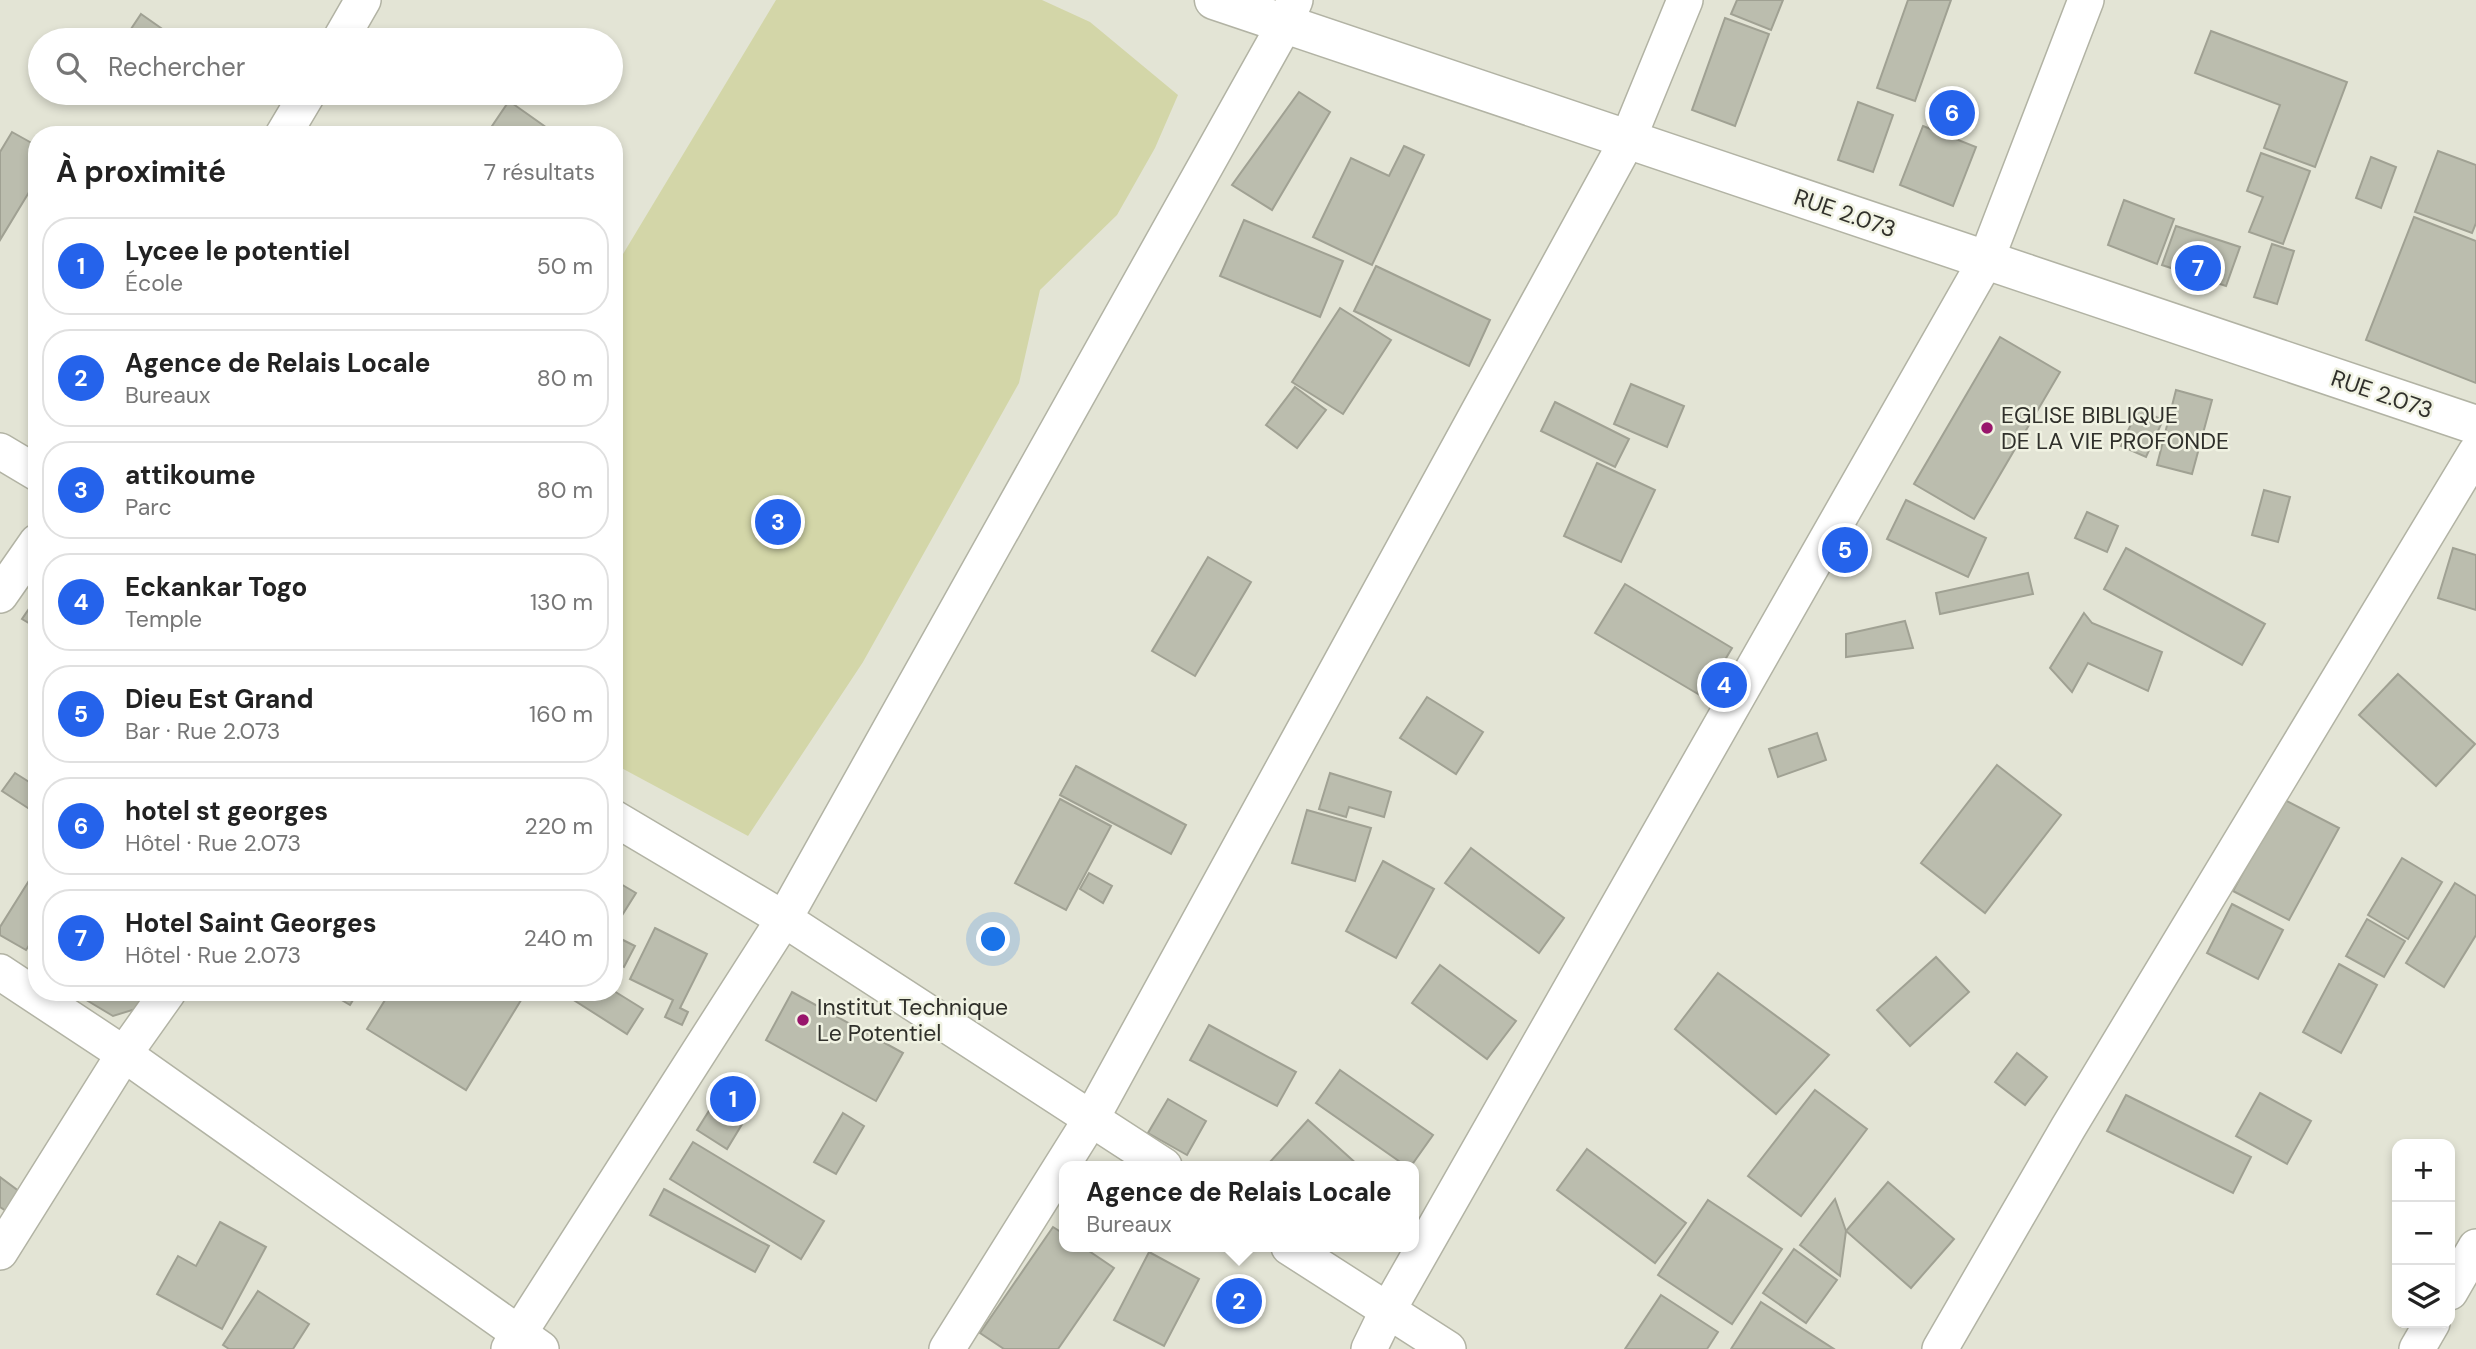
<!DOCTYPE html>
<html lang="fr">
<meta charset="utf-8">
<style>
body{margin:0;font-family:"DM Sans",sans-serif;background:#f2f2f2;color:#222}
.controls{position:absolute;right:21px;bottom:21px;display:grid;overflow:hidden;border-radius:14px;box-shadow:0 4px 10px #0003}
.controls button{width:63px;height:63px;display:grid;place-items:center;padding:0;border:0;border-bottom:2px solid #e0e0e0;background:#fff;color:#222;font:35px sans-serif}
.you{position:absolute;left:994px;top:940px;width:24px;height:24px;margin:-18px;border:5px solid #fff;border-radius:50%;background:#1a73e8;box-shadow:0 0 0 10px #1a73e833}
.badge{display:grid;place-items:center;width:46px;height:46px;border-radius:50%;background:#2563eb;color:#fff;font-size:23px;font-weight:700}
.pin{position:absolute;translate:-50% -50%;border:4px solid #fff;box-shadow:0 2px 7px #0006}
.popup{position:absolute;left:1059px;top:1161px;width:360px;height:91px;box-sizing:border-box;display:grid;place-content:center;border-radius:14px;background:#fff;filter:drop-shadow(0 2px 5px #0005);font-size:23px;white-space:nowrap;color:#767676}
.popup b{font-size:26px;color:#222}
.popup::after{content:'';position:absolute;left:50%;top:100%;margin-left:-14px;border:14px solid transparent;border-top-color:#fff}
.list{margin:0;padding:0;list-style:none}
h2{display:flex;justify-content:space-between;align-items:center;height:91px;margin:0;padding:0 28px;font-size:30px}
h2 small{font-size:23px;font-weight:400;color:#767676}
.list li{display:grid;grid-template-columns:46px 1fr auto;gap:21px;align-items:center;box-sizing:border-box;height:98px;margin:0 14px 14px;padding:0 14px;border:2px solid #e0e0e0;border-radius:28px}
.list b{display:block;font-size:26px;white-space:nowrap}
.list p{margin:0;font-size:23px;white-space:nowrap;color:#767676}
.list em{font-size:23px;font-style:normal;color:#767676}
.icon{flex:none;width:38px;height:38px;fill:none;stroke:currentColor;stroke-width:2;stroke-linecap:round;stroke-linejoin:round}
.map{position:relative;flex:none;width:2476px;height:1349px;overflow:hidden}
.search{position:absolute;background:#fff;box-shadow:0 4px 10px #0003;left:28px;top:28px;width:595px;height:77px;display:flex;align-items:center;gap:18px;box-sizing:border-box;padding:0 24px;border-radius:38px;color:#767676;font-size:26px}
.panel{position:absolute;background:#fff;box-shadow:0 4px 10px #0003;left:28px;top:126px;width:595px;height:875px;border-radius:28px}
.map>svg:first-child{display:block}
.green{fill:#d3d6a8}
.building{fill:#bbbdae;stroke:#a0a193;stroke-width:2}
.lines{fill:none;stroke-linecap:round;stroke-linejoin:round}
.street-casing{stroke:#b2b3a4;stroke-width:38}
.secondary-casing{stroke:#b2b3a4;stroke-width:41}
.street{stroke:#fff;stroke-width:35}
.secondary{stroke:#fff;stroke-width:38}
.poi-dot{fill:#98156b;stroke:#f0f2e2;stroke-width:2.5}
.labels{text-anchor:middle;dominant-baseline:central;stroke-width:5;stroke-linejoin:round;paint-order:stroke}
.street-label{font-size:23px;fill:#30302b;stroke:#f0f2e2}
.poi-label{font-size:23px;fill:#30302b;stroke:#f0f2e2;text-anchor:start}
</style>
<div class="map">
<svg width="2476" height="1349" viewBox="0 0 2476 1349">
<rect width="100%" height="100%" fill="#e3e4d5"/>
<path class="green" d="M776 0H1042L1090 22 1178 95 1155 148 1117 215 1040 290 1019 383 863 662 748 836 614 764V269Z"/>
<g class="building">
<path d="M1737 0H1783L1771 30 1731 14Z"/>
<path d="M1908 0H1951L1915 101 1877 88Z"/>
<path d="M141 14 178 40H140L129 32Z"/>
<path d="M1725 18 1769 34 1735 126 1692 110Z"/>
<path d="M2211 31 2347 82 2315 167 2264 148 2280 105 2195 73Z"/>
<path d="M1299 92 1330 112 1272 210 1232 185Z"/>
<path d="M509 101 557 135H486Z"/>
<path d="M1858 102 1893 115 1873 172 1838 160Z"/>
<path d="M1923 126 1976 147 1953 206 1900 185Z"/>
<path d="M12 132 37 146V179L0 240V152Z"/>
<path d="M1404 146 1424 155 1372 265 1313 237 1351 158 1389 176Z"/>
<path d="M2438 151 2476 165V223L2472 233 2415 212Z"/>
<path d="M2261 153 2310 171 2283 244 2249 232 2263 197 2247 191Z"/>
<path d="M2371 157 2396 167 2381 208 2356 198Z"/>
<path d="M2124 200 2174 219 2157 264 2108 245Z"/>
<path d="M2414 217 2476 241V383L2366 340Z"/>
<path d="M1244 220 1343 261 1320 317 1220 276Z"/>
<path d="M2176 226 2240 247 2226 286 2162 265Z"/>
<path d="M2272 244 2294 251 2277 304 2254 297Z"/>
<path d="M1376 266 1490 320 1469 366 1354 311Z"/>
<path d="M1340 308 1391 340 1343 414 1292 382Z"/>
<path d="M2000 337 2060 372 1974 519 1914 484Z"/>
<path d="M1631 384 1684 406 1667 447 1614 424Z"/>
<path d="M1295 387 1326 410 1297 448 1266 425Z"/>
<path d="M2176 390 2212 400 2192 474 2157 465Z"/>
<path d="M1555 402 1629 439 1615 467 1541 431Z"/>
<path d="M2138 409 2163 420 2146 457 2121 446Z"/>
<path d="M1597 463 1655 490 1621 562 1564 536Z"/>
<path d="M2264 490 2290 497 2278 542 2252 535Z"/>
<path d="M1906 500 1986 538 1968 577 1887 539Z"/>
<path d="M2087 512 2118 526 2107 552 2075 538Z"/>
<path d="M2126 548 2265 624 2242 665 2104 589Z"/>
<path d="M2453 548 2476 555V610L2438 598Z"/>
<path d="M1208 557 1251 582 1195 676 1152 651Z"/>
<path d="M2028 573 2033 594 1940 614 1936 593Z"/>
<path d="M1625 584 1732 648 1703 697 1595 633Z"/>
<path d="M37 597V628L22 619Z"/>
<path d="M2084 613 2092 623 2162 652 2148 691 2088 663 2072 692 2050 668Z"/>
<path d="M1905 621 1913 648 1846 657V634Z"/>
<path d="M2398 674 2475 744 2436 786 2359 715Z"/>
<path d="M1427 697 1483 732 1456 774 1400 738Z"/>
<path d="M1817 733 1826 760 1778 777 1769 749Z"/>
<path d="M1997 765 2061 815 1985 913 1921 863Z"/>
<path d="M1076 766 1186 825 1171 854 1060 795Z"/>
<path d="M15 773 37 787V814L2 791Z"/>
<path d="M1330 773 1391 792 1384 817 1349 807 1346 817 1319 809Z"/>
<path d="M1060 799 1111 826 1066 910 1015 883Z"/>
<path d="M2283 799 2339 828 2289 920 2233 891Z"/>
<path d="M1307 810 1371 828 1355 881 1292 863Z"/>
<path d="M1471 848 1564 918 1539 953 1445 883Z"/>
<path d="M2402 858 2442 882 2408 939 2368 915Z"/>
<path d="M1383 861 1434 889 1396 958 1346 931Z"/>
<path d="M37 868V933L26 950 0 935V927Z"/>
<path d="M1089 873 1112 886 1103 903 1080 889Z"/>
<path d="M614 880 636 893 616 925 614 923Z"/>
<path d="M2455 883 2476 896V935L2444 987 2406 963Z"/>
<path d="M2232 904 2283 930 2258 979 2207 953Z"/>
<path d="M2367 919 2405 941 2384 977 2346 956Z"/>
<path d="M655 928 707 954 680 1008 688 1012 682 1025 665 1017 673 1000 630 979Z"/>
<path d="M619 938 635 946 624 967 614 962V948Z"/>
<path d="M1936 957 1969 992 1910 1046 1877 1010Z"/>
<path d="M2339 964 2377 985 2341 1053 2303 1032Z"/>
<path d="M1440 965 1516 1021 1487 1059 1412 1003Z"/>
<path d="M1718 973 1829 1055 1776 1114 1675 1029Z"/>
<path d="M614 991 643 1009 627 1034 561 992Z"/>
<path d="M73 992H149L139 1008 113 1016Z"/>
<path d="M328 992H358L350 1005Z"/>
<path d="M390 992H526L466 1090 367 1029Z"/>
<path d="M792 992 903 1053 876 1101 766 1040Z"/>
<path d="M1209 1025 1296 1072 1277 1106 1190 1060Z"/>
<path d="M2017 1053 2047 1077 2025 1105 1995 1082Z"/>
<path d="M1340 1070 1433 1135 1411 1166H1406L1316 1103Z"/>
<path d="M1815 1090 1867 1129 1801 1216 1748 1176Z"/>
<path d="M720 1093 750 1111 727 1149 697 1130Z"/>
<path d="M2260 1093 2311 1121 2287 1164 2236 1136Z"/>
<path d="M2126 1095 2251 1157 2233 1193 2107 1131Z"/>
<path d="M1168 1099 1206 1121 1187 1155 1148 1133Z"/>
<path d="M843 1113 864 1126 836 1174 814 1162Z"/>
<path d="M1308 1120 1359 1166H1272L1269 1163Z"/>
<path d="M693 1142 824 1221 801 1259 670 1179Z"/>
<path d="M1587 1149 1686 1223 1655 1263 1557 1190Z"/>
<path d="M0 1177 20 1192 6 1211 0 1207Z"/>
<path d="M1888 1182 1954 1239 1911 1288 1846 1231Z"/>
<path d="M664 1189 769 1246 755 1272 650 1215Z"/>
<path d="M1835 1199 1846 1231 1840 1276 1800 1245Z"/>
<path d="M1708 1200 1782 1249 1732 1324 1658 1275Z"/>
<path d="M220 1222 266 1247 222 1329 157 1294 178 1256 196 1266Z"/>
<path d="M1053 1227 1064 1234V1247H1083L1114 1268 1058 1349H1004L980 1333Z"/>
<path d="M1794 1249 1837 1280 1806 1323 1763 1293Z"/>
<path d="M1149 1252 1199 1279 1164 1346 1114 1320Z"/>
<path d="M258 1291 309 1324 293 1349H229L223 1345Z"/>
<path d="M1661 1295 1718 1332 1707 1349H1625Z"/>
<path d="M1761 1302 1834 1349H1731Z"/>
</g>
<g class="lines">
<defs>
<g id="street">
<path d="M340 40 363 0"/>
<path d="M283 135 308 93"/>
<path d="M0 451 37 473"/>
<path d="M0 595 37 542"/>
<path d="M614 818 784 919 1164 1166"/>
<path d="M0 972 124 1054 541 1349"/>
<path d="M1289 1247 1448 1349"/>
<path d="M0 1252 124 1054 168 992"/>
<path d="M2450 1292 2476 1247"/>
<path d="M509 1349 784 919 1285 24 1295 0"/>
<path d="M947 1349 1091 1119 1628 139 1685 0"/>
<path d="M1369 1349 1388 1310 1986 260 2086 0"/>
<path d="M1940 1349 2068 1128 2476 452"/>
<path d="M2417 1349 2432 1323"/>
</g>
<path id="secondary" d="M1214 0 2476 425"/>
</defs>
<use href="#street" class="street-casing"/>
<use href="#secondary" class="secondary-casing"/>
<use href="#street" class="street"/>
<use href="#secondary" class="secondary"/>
</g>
<g class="poi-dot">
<circle cx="1987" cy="428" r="7"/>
<circle cx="803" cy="1020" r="7"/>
</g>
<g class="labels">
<g class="street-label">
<text transform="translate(1845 213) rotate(19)">RUE 2.073</text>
<text transform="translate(2382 394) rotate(19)">RUE 2.073</text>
</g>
<g class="poi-label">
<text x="2001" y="415">EGLISE BIBLIQUE<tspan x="2001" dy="26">DE LA VIE PROFONDE</tspan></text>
<text x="817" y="1007">Institut Technique<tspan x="817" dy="26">Le Potentiel</tspan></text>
</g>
</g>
</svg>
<div class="controls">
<button>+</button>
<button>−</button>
<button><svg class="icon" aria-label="layers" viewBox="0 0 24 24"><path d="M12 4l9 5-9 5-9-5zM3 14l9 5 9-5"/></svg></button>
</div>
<div class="you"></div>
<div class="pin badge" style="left:733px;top:1099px">1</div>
<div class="pin badge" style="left:1239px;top:1301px">2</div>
<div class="popup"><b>Agence de Relais Locale</b>Bureaux</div>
<div class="pin badge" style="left:778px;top:522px">3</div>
<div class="pin badge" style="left:1724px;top:685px">4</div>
<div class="pin badge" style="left:1845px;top:550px">5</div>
<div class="pin badge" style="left:1952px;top:113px">6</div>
<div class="pin badge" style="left:2198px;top:268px">7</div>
<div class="search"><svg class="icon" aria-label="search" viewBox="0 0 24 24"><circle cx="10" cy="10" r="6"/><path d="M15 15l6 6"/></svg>Rechercher</div>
<section class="panel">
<h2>À proximité<small>7 résultats</small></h2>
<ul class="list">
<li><span class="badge">1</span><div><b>Lycee le potentiel</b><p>École</p></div><em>50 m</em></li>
<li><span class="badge">2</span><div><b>Agence de Relais Locale</b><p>Bureaux</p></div><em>80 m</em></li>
<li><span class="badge">3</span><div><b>attikoume</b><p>Parc</p></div><em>80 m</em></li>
<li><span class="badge">4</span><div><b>Eckankar Togo</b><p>Temple</p></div><em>130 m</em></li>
<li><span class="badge">5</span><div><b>Dieu Est Grand</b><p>Bar · Rue 2.073</p></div><em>160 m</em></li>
<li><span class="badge">6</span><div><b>hotel st georges</b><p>Hôtel · Rue 2.073</p></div><em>220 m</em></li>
<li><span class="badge">7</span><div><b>Hotel Saint Georges</b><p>Hôtel · Rue 2.073</p></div><em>240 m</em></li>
</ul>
</section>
</div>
